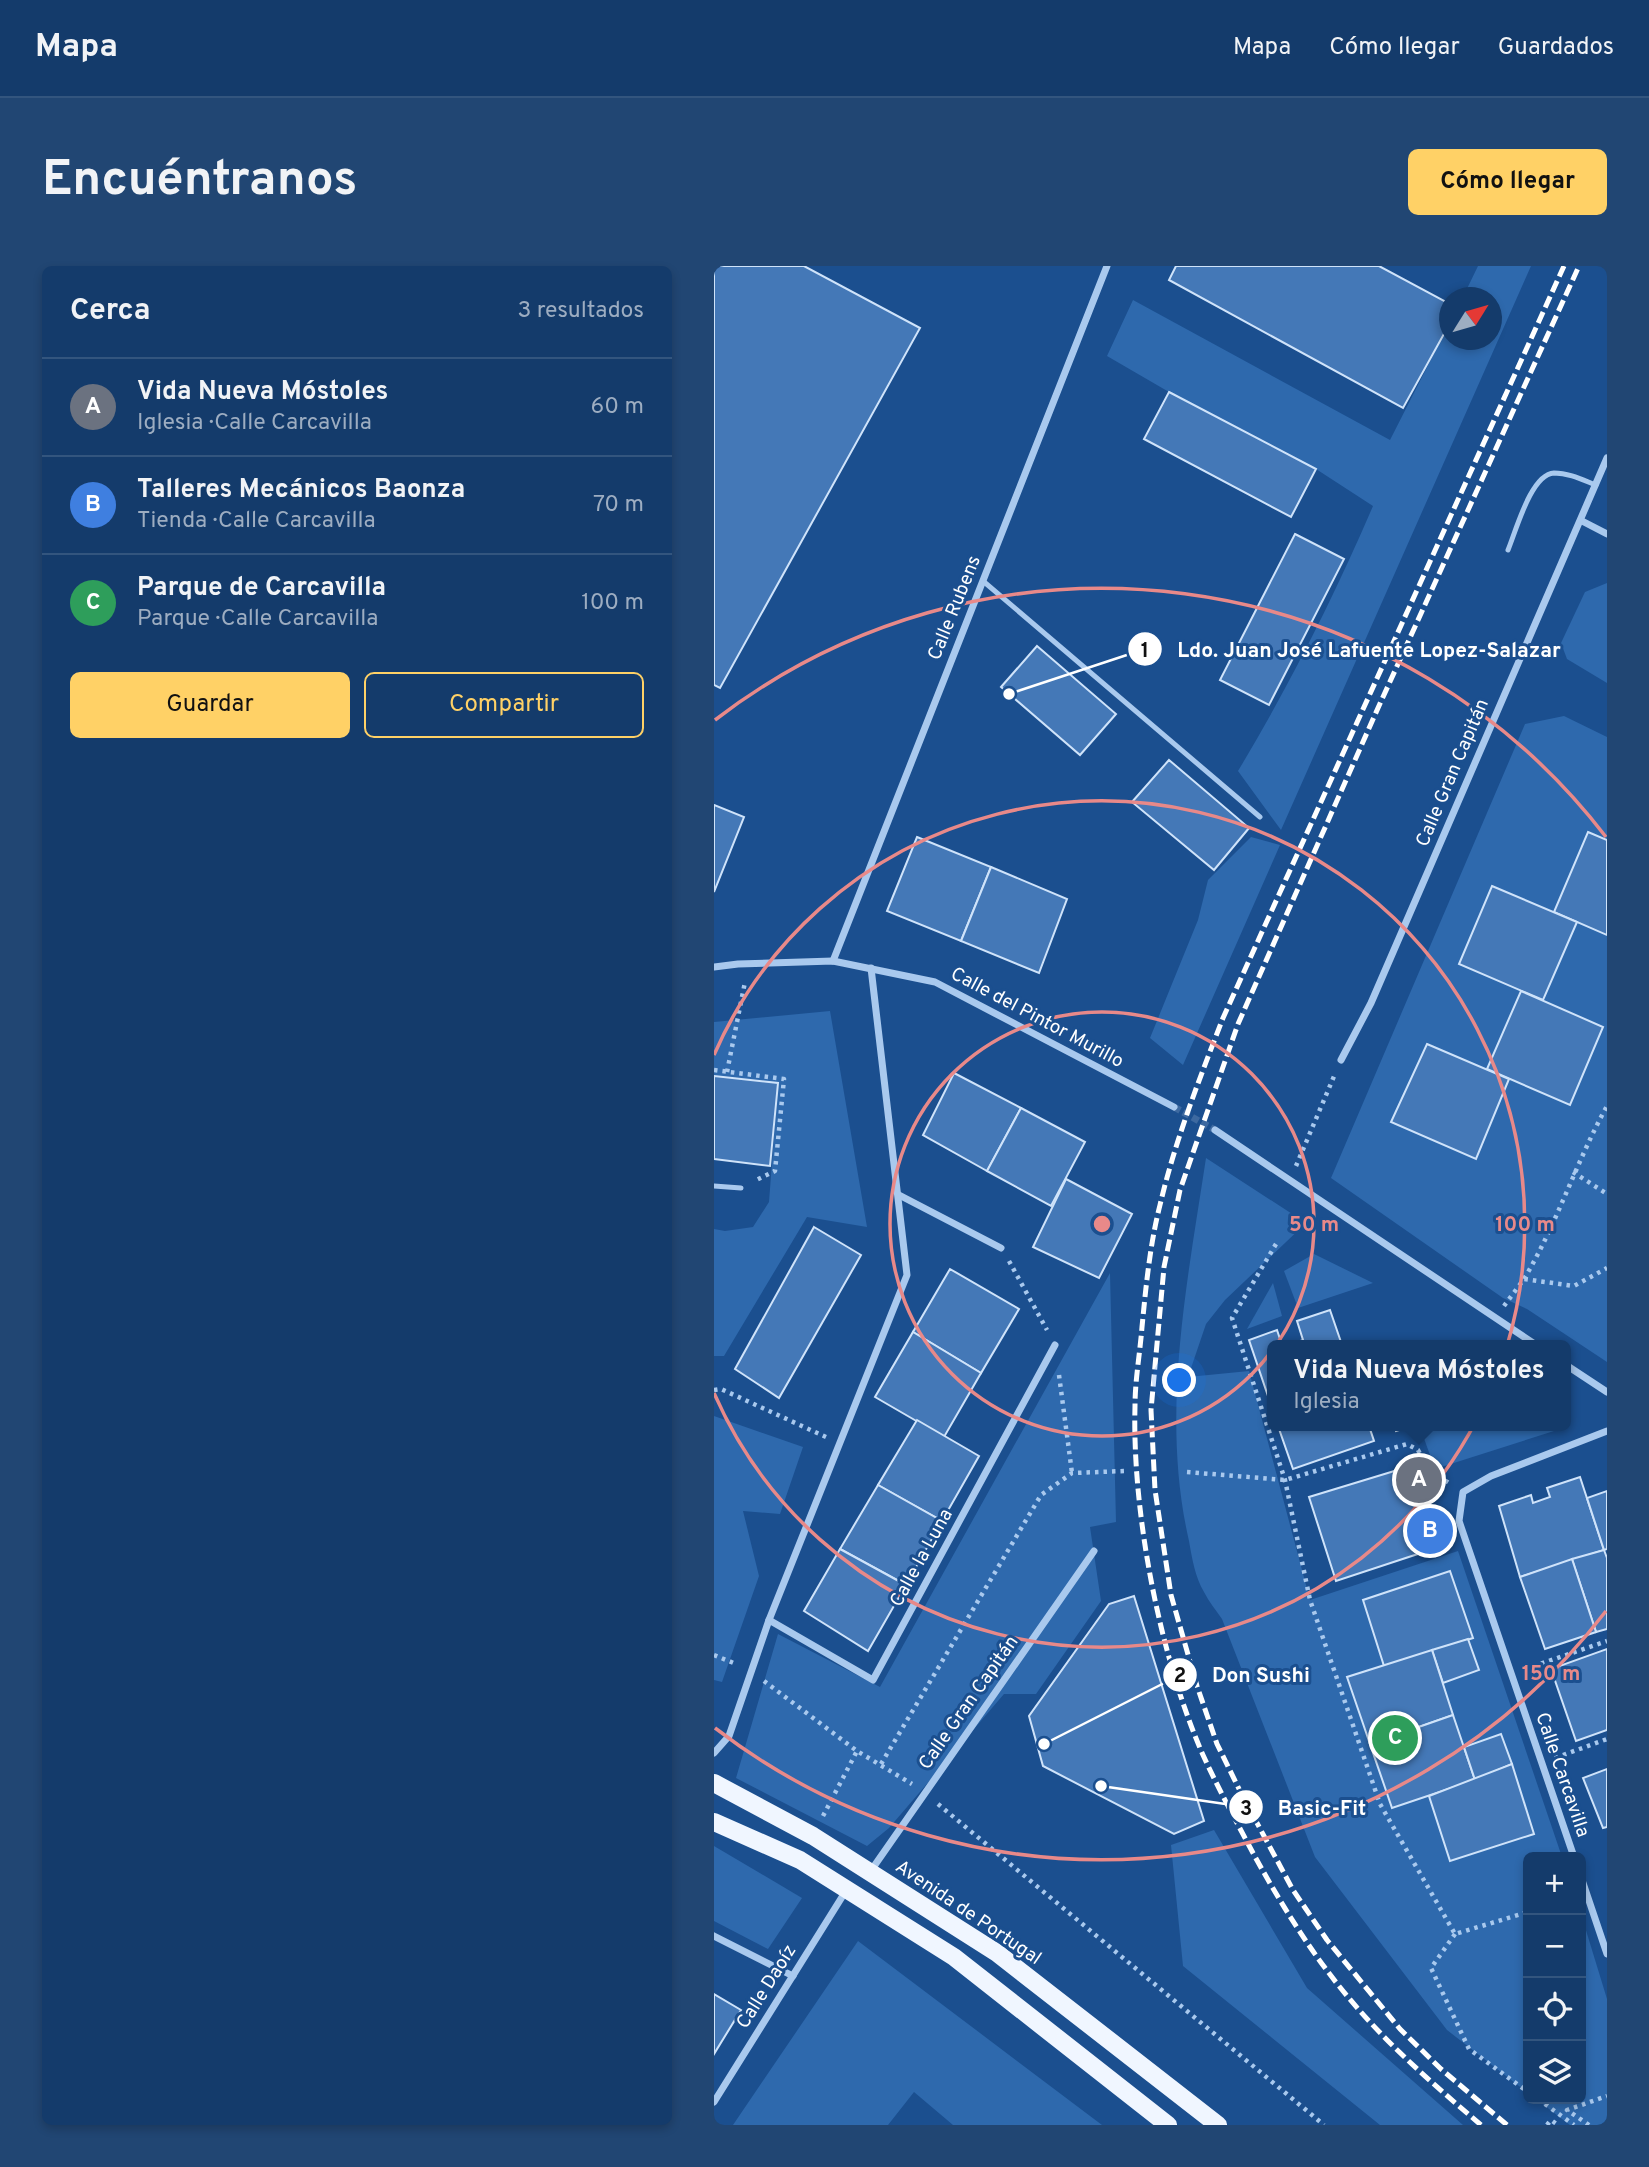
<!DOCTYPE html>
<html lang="es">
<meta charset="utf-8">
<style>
body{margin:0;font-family:Overpass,sans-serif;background:#214673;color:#f1f3f6}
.controls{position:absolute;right:21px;bottom:21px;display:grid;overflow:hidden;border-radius:10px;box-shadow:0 4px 10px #0003}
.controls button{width:63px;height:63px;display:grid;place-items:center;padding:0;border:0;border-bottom:2px solid #33557e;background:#143b6b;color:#f1f3f6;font:35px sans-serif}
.compass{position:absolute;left:725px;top:21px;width:63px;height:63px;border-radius:50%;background:#143b6b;box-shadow:0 4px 10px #0003;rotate:53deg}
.you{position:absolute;left:466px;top:1115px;width:24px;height:24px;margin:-18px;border:5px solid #fff;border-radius:50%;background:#1a73e8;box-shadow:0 0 0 10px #1a73e833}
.badge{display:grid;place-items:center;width:46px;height:46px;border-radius:50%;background:#ffd166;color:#fff;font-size:23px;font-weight:700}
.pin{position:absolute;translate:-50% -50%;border:4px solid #fff;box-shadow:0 2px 7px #0006}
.popup{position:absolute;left:553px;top:1074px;width:304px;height:91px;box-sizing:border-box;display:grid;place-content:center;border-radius:10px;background:#143b6b;filter:drop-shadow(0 2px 5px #0005);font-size:23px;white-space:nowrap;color:#9dadc1}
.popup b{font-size:26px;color:#f1f3f6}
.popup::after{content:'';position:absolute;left:50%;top:100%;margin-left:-14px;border:14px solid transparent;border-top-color:#143b6b}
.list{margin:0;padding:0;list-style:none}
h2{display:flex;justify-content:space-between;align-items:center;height:91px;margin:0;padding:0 28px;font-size:30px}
h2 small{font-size:23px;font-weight:400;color:#9dadc1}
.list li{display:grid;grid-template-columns:46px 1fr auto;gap:21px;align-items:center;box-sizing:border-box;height:98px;padding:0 28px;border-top:2px solid #33557e}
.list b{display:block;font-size:26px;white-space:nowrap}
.list p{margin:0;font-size:23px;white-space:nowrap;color:#9dadc1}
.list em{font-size:23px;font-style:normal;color:#9dadc1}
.actions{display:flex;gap:14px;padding:21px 28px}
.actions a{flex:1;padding:16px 0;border:2px solid #ffd166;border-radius:10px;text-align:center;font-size:24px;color:#ffd166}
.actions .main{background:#ffd166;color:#111}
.icon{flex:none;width:38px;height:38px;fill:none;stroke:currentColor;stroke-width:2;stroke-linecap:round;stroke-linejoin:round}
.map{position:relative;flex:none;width:893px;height:1859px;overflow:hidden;border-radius:10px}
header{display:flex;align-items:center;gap:42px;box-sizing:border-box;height:98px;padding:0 35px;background:#143b6b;border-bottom:2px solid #33557e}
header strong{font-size:33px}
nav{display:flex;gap:38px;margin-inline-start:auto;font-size:24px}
.intro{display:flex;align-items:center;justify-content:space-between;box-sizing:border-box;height:168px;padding:0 42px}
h1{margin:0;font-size:49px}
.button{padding:18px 32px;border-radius:10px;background:#ffd166;color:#111;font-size:24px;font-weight:700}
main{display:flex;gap:42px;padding:0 42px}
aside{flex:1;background:#143b6b;border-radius:10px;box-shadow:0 4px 10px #0003}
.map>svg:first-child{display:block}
.green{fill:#2e69ad}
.building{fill:#4478b7;stroke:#cfe3fa;stroke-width:2}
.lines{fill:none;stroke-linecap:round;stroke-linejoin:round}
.minor-tunnel{stroke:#3d69a0;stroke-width:7;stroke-dasharray:7 3.5;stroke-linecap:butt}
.path{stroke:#a9c9ee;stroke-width:4.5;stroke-dasharray:3.5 5;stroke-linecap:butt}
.service{stroke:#a9c9ee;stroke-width:5}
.minor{stroke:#a9c9ee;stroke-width:7}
.primary{stroke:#f0f6ff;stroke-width:18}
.rail{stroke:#fff;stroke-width:5;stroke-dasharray:12 5;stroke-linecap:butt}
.ring{fill:none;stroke:#e88989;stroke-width:3.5}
.labels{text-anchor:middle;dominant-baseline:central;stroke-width:6;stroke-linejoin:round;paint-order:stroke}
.street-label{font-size:19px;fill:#fff;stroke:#1b4f8f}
.centre{fill:#e88989;stroke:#1b4f8f;stroke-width:3.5}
.ring-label{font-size:21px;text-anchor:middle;font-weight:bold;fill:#e88989;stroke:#1b4f8f;stroke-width:6;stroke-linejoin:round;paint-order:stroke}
.leader{fill:none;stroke:#fff;stroke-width:2.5}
.callout-dot{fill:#fff;stroke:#1b4f8f;stroke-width:2.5}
.mark-label{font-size:21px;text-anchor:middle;font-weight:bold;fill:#111}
.callout-label{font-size:21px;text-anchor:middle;font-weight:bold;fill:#fff;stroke:#1b4f8f;stroke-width:6;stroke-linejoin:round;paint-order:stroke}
</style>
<header>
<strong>Mapa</strong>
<nav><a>Mapa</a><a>Cómo llegar</a><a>Guardados</a></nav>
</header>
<div class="intro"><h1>Encuéntranos</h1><a class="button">Cómo llegar</a></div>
<main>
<aside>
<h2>Cerca<small>3 resultados</small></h2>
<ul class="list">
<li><span class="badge" style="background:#6b7280">A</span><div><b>Vida Nueva Móstoles</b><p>Iglesia · Calle Carcavilla</p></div><em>60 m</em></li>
<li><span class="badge" style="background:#3f7fe0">B</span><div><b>Talleres Mecánicos Baonza</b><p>Tienda · Calle Carcavilla</p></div><em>70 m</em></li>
<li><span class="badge" style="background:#2e9e5b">C</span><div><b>Parque de Carcavilla</b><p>Parque · Calle Carcavilla</p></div><em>100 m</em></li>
</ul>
<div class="actions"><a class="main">Guardar</a><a>Compartir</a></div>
</aside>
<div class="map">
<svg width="893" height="1859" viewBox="0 0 893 1859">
<rect width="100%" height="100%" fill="#1b4f8f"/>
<g class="green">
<path d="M764 0H817L567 564 524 505C575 420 620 331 659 240L602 203 455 126 393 90 419 34 676 174 735 58 736 74H778V32L749 31Z"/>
<path d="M893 317V417L853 393 847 377 871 326Z"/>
<path d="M850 450 893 471V1096L813 1043 789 1032 617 912 811 458Z"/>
<path d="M537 571 566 579 469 799 436 772 484 654 494 614Z"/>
<path d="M116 745 153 961 93 951 10 1090H0V963L11 965 39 961 55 936 64 817 0 810V756Z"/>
<path d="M492 892 592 957 511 1034 492 1058 474 1111 535 1105 596 1334 744 1285 848 1591H814V1827L733 1764 601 1591 508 1353C502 1344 495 1336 490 1326 481 1311 478 1292 475 1275 446 1149 473 1018 492 892Z"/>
<path d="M600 988 659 1017 584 1042 570 1005Z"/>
<path d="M396 1007 402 1256 376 1261 387 1335 322 1428H290L175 1562 153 1580 22 1512 64 1368 166 1421Z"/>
<path d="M559 1017 568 1050 533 1063Z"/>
<path d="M0 1150 89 1181 66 1248 29 1245 45 1310 8 1416 0 1414Z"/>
<path d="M720 1160H838L840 1165 721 1203 707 1164Z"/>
<path d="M500 1564 593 1722 749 1859H666L469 1700 457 1579Z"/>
<path d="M0 1580 88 1632 54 1683 0 1655Z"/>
<path d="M867 1648 893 1733V1859H856L822 1833H867Z"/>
<path d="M144 1675 388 1859H239L200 1826 174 1859H19Z"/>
</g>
<g class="building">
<path d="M0 0H90L206 62 6 422 0 419Z"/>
<path d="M462 0H665L736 38V57L689 142 455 14Z"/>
<path d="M455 126 602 203 577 251 430 173Z"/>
<path d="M581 268 630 293 555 439 506 414Z"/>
<path d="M323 380 402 448 366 489 287 421Z"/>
<path d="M455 494 535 562 500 604 418 536Z"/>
<path d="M0 539 30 551 0 626Z"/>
<path d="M874 566 893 574V669L840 646Z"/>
<path d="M203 571 277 601 247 675 173 645Z"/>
<path d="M277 601 353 633 325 707 247 675Z"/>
<path d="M778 620 863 656 829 734 745 698Z"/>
<path d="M807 725 889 761 856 839 773 803Z"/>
<path d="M713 778 795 813 762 893 677 856Z"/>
<path d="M240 807 307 842 273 905 209 869Z"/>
<path d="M0 810 64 817 56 900 0 893Z"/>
<path d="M307 842 371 876 337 940 273 905Z"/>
<path d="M352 913 418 948 385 1012 319 981Z"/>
<path d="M100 961 147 989 65 1132 21 1103Z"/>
<path d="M236 1003 305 1043 267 1107 199 1066Z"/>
<path d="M616 1044 628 1079H576L589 1074 583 1055Z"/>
<path d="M563 1064 568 1079H558L556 1136 535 1074Z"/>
<path d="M199 1066 267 1107 230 1171 161 1131Z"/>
<path d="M203 1154 265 1190 228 1255 164 1219Z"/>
<path d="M564 1160H655L660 1175 579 1203Z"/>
<path d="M680 1160H698L682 1165Z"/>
<path d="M700 1199 725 1281 622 1315 595 1231Z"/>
<path d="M866 1211 890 1284 806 1311 785 1240 817 1229 819 1237 836 1231 833 1222Z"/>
<path d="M164 1219 228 1255 192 1319 126 1283Z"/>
<path d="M893 1225V1283L890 1284 873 1232Z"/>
<path d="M126 1283 192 1319 154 1385 90 1345Z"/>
<path d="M890 1284 893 1292V1363L882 1366 858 1293Z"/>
<path d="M858 1293 882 1366 831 1383 806 1311Z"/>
<path d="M736 1305 759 1372 670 1400 649 1334Z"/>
<path d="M420 1330 490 1555 460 1568 329 1500 315 1450 395 1338Z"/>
<path d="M754 1373 765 1404 729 1417 718 1384Z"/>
<path d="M893 1383V1464L862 1475 837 1403Z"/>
<path d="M718 1384 739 1449 656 1478 633 1411Z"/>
<path d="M739 1449 761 1514 678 1542 656 1478Z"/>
<path d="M787 1468 798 1498 761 1514 750 1481Z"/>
<path d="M798 1498 820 1568 736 1595 715 1530Z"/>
<path d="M893 1503V1561L889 1562 869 1512Z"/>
<path d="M0 1728 27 1744 0 1788Z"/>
</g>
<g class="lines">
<path class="minor-tunnel" d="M460 841 501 864"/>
<g class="path">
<path d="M0 804 70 813 61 905 40 915"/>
<path d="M13 806 31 716"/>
<path d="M582 900 621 808"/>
<path d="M859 906 893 928"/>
<path d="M562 978 518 1052 571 1214 596 1334 666 1538 741 1668 814 1646"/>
<path d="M295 995 333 1064"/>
<path d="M810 1013C843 958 862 896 893 840"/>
<path d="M790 1040 810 1013 860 1020 893 1002"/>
<path d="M345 1109 358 1207"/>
<path d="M0 1124 7 1123 112 1171"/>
<path d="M473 1206 571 1214 693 1178 704 1184 715 1205 735 1217"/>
<path d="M0 1389 22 1398"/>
<path d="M811 1403 893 1375"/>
<path d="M50 1415 143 1485 198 1518"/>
<path d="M841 1492 893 1473"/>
<path d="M167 1498 327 1229 358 1207 411 1205"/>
<path d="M224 1538 610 1859"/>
<path d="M109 1550 143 1485"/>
<path d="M741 1668 717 1702 755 1783 814 1826"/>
<path d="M824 1833 860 1859"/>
<path d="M833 1859 837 1854 844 1859"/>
<path d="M875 1859 853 1844 893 1830"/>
</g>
<g class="service">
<path d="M794 284C802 265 817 208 840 207 855 207 869 214 882 219"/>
<path d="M269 315 546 551"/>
<path d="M0 920 27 922"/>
</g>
<g class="minor">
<path d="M868 255 893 268"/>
<path d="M119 695 393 0"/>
<path d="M0 701 24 698 119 695 221 716 460 841"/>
<path d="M627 794 657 737 893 192"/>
<path d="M501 864 822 1079"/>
<path d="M185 929 287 982"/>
<path d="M852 1099 893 1126"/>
<path d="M55 1354 159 1414 341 1079"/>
<path d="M0 1487 15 1470 55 1354 193 1009 157 702"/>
<path d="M860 1591 745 1255 749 1226 777 1210 893 1165"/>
<path d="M156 1606 380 1285"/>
<path d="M867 1611 893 1688"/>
<path d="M0 1670 79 1710"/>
<path d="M0 1836 133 1623"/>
</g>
<g class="primary">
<path d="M0 1517 99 1570 283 1687 504 1859"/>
<path d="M0 1556 86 1594 240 1691 454 1859"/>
</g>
<g class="rail">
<path d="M767 1859C720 1819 674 1779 634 1731 597 1687 567 1638 539 1587 522 1555 504 1522 489 1489 446 1391 418 1247 421 1140 421 1114 426 1087 428 1061 432 1020 436 978 446 939 461 875 485 814 509 752L850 0"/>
<path d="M793 1859 727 1803 686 1763 613 1674 579 1624 528 1529 503 1478 483 1420 457 1329 441 1224 437 1144 450 1001 466 924 524 758 664 442 865 0"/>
</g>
</g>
<g class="ring">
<circle cx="388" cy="958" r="212"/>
<path d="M0 789A423 423 0 1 1 0 1127"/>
<path d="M892 1345A635 635 0 0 1 1 1462M1 454A635 635 0 0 1 892 571"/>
</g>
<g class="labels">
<g class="street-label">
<text transform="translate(241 342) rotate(-68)">Calle Rubens</text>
<text transform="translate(739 507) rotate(-67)">Calle Gran Capitán</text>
<text transform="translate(323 752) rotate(28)">Calle del Pintor Murillo</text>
<text transform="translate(208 1292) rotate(-61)">Calle la Luna</text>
<text transform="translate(255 1437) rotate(-55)">Calle Gran Capitán</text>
<text transform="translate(848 1509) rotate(71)">Calle Carcavilla</text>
<text transform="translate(254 1647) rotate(34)">Avenida de Portugal</text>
<text transform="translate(53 1721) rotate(-58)">Calle Daoíz</text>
</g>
</g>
<circle cx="388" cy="958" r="10" class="centre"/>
<g class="ring-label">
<text x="600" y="965">50 m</text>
<text x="811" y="965">100 m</text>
<text x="837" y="1414">150 m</text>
</g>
<path class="leader" d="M295 428L431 383M330 1478L466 1409M387 1520L532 1541"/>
<g class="callout-dot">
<circle cx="295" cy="428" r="7"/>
<circle cx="330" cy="1478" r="7"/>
<circle cx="387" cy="1520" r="7"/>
<circle cx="431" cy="383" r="18"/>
<circle cx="466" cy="1409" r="18"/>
<circle cx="532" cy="1541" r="18"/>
</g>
<g class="mark-label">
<text x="431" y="391">1</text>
<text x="466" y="1416">2</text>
<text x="532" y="1549">3</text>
</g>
<g class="callout-label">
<text x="655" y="391">Ldo. Juan José Lafuente Lopez-Salazar</text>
<text x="547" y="1416">Don Sushi</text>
<text x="608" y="1549">Basic-Fit</text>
</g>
</svg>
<div class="controls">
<button>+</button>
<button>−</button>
<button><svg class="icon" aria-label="locate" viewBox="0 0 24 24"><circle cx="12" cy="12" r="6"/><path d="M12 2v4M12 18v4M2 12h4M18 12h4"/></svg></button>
<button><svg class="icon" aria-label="layers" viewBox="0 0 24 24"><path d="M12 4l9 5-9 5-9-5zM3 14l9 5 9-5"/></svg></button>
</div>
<svg class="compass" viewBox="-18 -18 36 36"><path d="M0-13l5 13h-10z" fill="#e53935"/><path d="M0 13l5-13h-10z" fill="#9dadc1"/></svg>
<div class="you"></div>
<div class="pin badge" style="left:705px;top:1214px;background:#6b7280">A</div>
<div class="popup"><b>Vida Nueva Móstoles</b>Iglesia</div>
<div class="pin badge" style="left:716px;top:1265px;background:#3f7fe0">B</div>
<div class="pin badge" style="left:681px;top:1472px;background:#2e9e5b">C</div>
</div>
</main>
